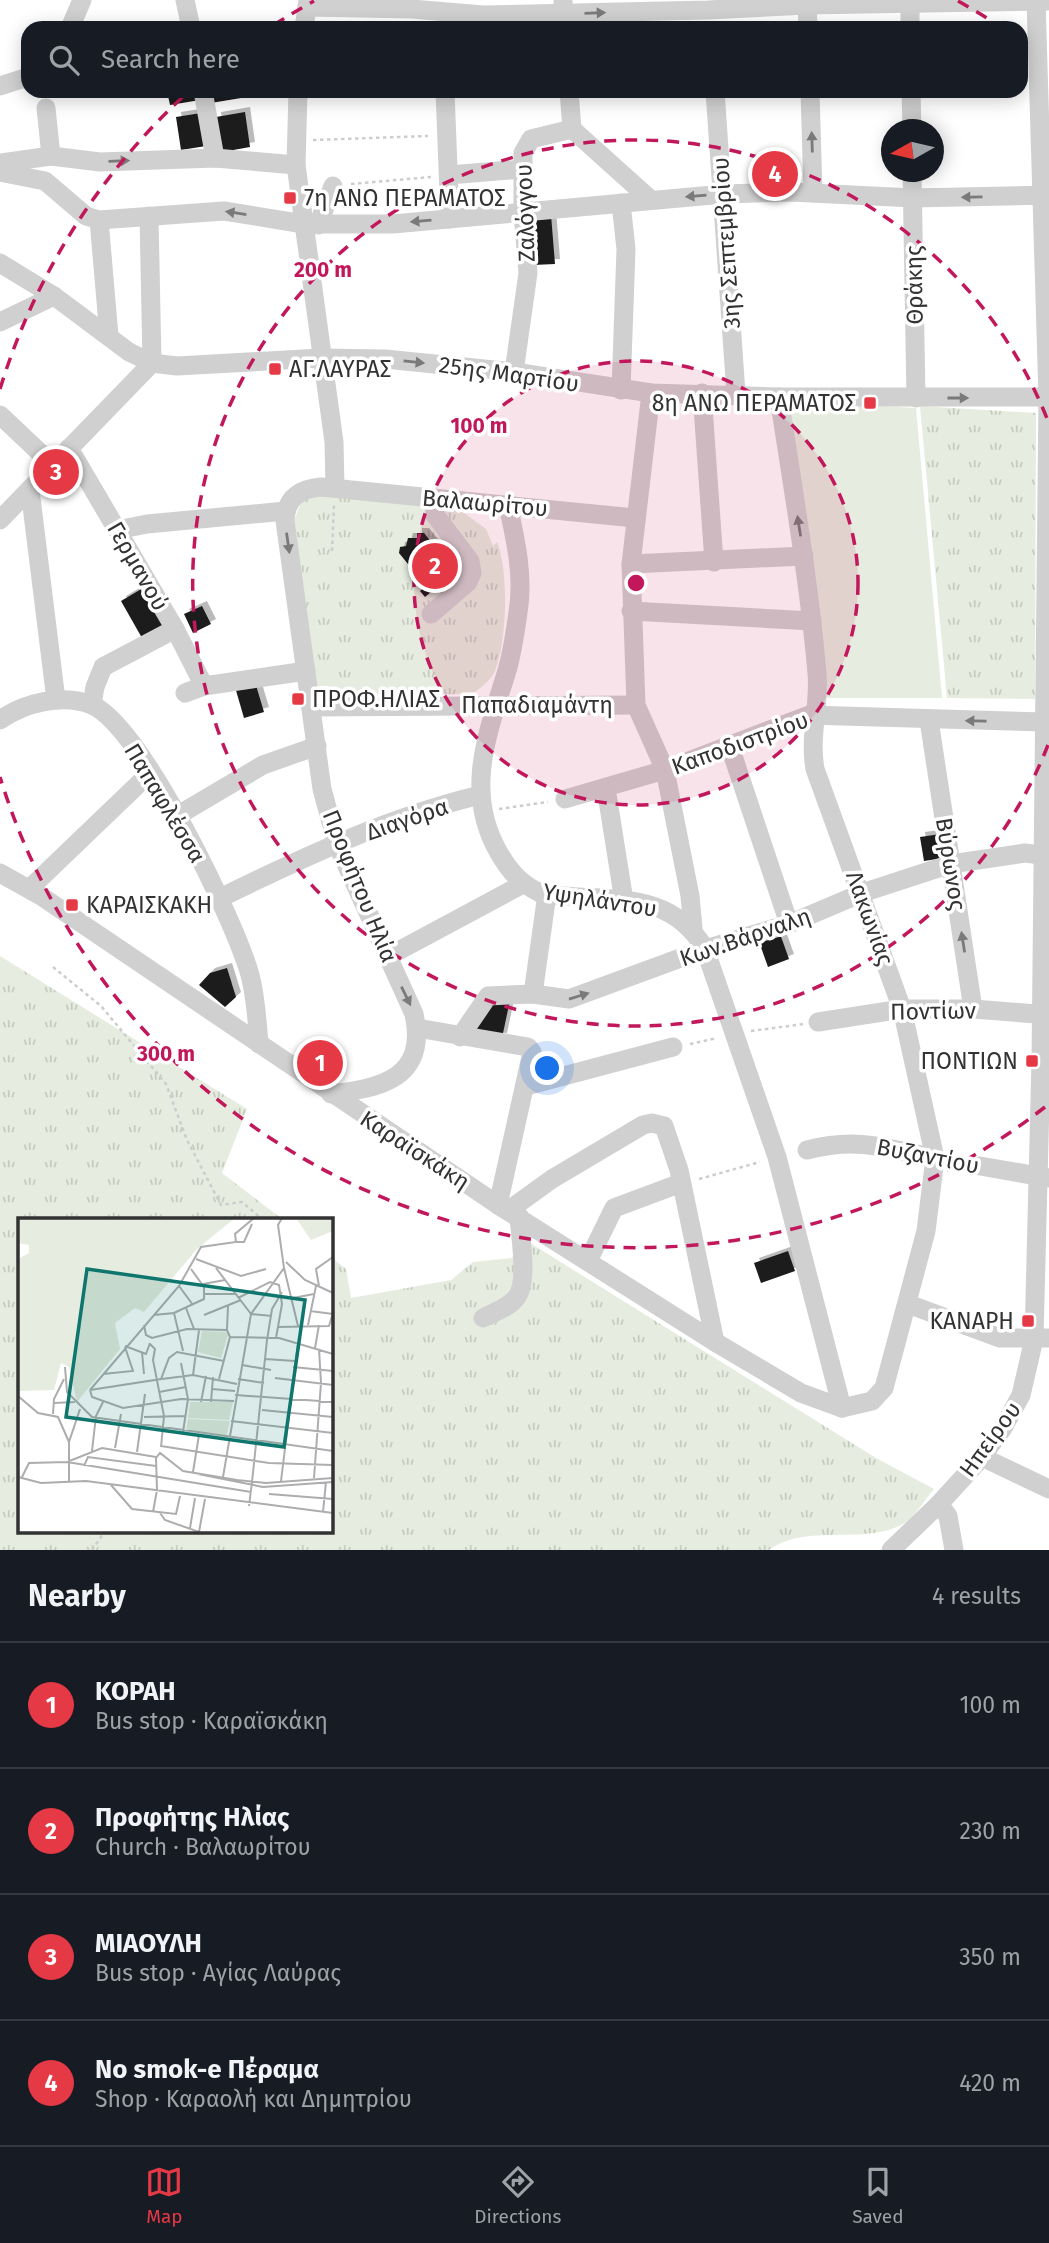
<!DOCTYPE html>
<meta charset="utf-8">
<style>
body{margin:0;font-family:"Fira Sans",sans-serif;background:#242831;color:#f1f3f6}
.compass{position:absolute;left:881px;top:119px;width:63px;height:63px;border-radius:50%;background:#171b24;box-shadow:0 4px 18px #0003;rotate:262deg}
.you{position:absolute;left:548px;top:1069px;width:24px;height:24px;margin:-18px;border:5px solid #fff;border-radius:50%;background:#1a73e8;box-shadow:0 0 0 10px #1a73e833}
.badge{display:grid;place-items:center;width:46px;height:46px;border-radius:50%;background:#e63946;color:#fff;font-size:23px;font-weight:700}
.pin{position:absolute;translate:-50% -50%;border:4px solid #fff;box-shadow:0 2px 7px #0006}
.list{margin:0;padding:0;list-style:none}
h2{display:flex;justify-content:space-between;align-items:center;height:91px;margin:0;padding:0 28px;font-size:30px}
h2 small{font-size:23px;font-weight:400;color:#9ea1a6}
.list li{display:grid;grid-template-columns:46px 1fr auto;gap:21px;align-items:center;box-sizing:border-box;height:126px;padding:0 28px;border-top:2px solid #363941}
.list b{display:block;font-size:26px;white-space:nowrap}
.list p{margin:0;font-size:23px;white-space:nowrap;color:#9ea1a6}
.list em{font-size:23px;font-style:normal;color:#9ea1a6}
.icon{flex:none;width:38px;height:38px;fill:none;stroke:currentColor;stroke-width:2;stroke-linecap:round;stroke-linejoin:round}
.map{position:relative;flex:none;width:1049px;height:1550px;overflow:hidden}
.search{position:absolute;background:#171b24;box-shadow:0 4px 18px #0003;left:21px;right:21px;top:21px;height:77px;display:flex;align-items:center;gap:18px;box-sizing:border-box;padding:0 24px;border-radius:21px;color:#9ea1a6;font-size:26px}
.sheet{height:595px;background:#171b24}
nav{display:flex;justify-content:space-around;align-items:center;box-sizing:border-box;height:98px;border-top:2px solid #363941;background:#171b24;font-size:19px;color:#9ea1a6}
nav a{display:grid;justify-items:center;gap:4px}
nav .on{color:#e63946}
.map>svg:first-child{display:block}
.grass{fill:url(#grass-tufts)}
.garden{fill:#e6ecdf}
.building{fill:#1a1a1a;filter:url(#shadow)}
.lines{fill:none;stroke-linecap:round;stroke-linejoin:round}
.path{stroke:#cdcdcd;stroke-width:2.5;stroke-dasharray:3.5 3.5;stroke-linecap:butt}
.minor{stroke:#d0d0d0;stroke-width:19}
.oneway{fill:#7a7a7a}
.ring{fill:none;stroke:#c2185b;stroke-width:3.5;stroke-dasharray:12 9}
.poi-dot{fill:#e63946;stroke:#fff;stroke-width:2.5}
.labels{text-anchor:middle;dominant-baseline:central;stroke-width:7;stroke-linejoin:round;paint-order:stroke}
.poi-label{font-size:23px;fill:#333;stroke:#fff;text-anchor:start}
.street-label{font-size:23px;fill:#333;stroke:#fff}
.inset-road{fill:none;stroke:#adadad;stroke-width:2}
.view{fill:#0f766e;fill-opacity:0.15;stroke:#0f766e;stroke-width:3.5}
.inset-edge{fill:none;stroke:#333;stroke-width:3.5}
.centre{fill:#c2185b;stroke:#fff;stroke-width:3.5}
.ring-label{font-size:21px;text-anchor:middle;font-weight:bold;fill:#c2185b;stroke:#fff;stroke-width:7;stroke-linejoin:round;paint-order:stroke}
</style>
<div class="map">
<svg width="1049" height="1550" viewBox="0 0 1049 1550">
<defs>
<pattern id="grass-tufts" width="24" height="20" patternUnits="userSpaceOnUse" patternTransform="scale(1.75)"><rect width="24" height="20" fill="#e6ecdf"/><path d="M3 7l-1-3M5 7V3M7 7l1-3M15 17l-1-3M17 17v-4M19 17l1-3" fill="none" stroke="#c6cbc0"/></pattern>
<filter id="shadow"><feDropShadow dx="5" dy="-5" stdDeviation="0" flood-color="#0004"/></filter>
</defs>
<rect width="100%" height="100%" fill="#fff"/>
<g class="grass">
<path d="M920 406 1036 413 1035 699 947 698Z"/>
<path d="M320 495 456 507 486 529 493 546 497 542C509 572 507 641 495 671 492 679 480 688 473 694L327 696 328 686H316L293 523 302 500Z"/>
<path d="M0 956 247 1109 222 1173 282 1219H19V1531H331V1257L346 1269 351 1298 451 1280 473 1262 512 1258 522 1238 876 1458 934 1489C925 1499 916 1515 906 1522 868 1547 807 1522 769 1550H0Z"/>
</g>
<path class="garden" d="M786 401 916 408 942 698H827Z"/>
<g class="building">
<path d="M167 91H198L200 100 170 105Z"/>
<path d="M209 91H240L241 98 211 103Z"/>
<path d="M245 112 250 147 222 152 216 117Z"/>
<path d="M201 113 206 146 181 150 176 117Z"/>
<path d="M551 215 555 264 533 265 530 225 542 216Z"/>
<path d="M417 533H424L449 564 455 559 462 567 450 577 454 582 441 593 437 587 425 597 420 591 426 586 399 553 400 547 406 546 408 538H417Z"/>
<path d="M143 588 165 625 142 638 121 601Z"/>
<path d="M202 606 211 624 193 633 184 614Z"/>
<path d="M255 682 264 712 244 718 235 687Z"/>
<path d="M941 834 944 858 924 861 920 837Z"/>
<path d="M779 931 789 959 768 967 758 939Z"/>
<path d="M227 968 236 997 225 1007 199 985 210 973Z"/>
<path d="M510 1000 502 1038 466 1035 485 1002Z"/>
<path d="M788 1251 795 1271 761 1283 754 1263Z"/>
</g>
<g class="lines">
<g class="path">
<path d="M313 140 428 136"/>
<path d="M351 184 431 177"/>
<path d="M332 551 334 505"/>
<path d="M499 809 548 802"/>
<path d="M53 967 101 1006 166 1084 187 1140 221 1205 242 1202 262 1219"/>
<path d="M751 1031 804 1024"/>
<path d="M690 1044 717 1038"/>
<path d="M699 1179 760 1162"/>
<path d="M92 1550 105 1531"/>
</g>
<g class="minor">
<path d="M185 0 191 28"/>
<path d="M563 0 564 28"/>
<path d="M807 0 808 28"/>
<path d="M910 0V28"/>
<path d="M307 7 412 9 483 15 708 10 807 5 1047 1"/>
<path d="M70 28 82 0"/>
<path d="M304 28 308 0"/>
<path d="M0 86 28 77"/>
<path d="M203 91 215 158"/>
<path d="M298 91 296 165 334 442 335 488"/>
<path d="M445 91 450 219"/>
<path d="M569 91 572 129"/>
<path d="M715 91 736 394"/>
<path d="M810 91 813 193"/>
<path d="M911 91 912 130"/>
<path d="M46 108 51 156"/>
<path d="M572 129 651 200"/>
<path d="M0 163 51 156 100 162 215 158 296 165"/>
<path d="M0 172 45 181 86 216 99 220 224 211 304 224H393L724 194 791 192 913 198 1049 195"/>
<path d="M912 172 916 398"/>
<path d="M449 175 523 169"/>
<path d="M149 216 152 363"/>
<path d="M99 220 109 336"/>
<path d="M318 225 333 186"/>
<path d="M0 263 54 296 129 352 152 363 177 366 321 358 385 359 514 372 651 393 779 397H1049"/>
<path d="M0 322 54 296"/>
<path d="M514 372 528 273 523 213V153L531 139 572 129"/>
<path d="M621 390 626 249 621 203"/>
<path d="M651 393 631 564 636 705 665 770 690 896 693 928"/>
<path d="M702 393 714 562"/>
<path d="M779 397C793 489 809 581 817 673 820 706 809 735 815 769L902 1009 935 1158 926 1231 884 1388 872 1401 842 1408"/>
<path d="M0 415 54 466"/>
<path d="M69 448 175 629 204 686"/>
<path d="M30 490 56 700"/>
<path d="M508 505C515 538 523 571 519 605 516 627 513 652 506 674 487 735 464 793 499 853 510 872 520 883 540 893 603 904 668 885 705 949L777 1157 842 1408"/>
<path d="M0 520 152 363"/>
<path d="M117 530 147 524 286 511"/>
<path d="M631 564 804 556"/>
<path d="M631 611 812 621"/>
<path d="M431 614 468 582 472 573 470 561 435 515 433 500"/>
<path d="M185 693 204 686 306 671"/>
<path d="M92 705 95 687 103 667 175 629"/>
<path d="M312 707 636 705"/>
<path d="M0 720C24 703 63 693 92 705 142 727 235 921 250 975 256 997 257 1021 259 1044"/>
<path d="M929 720 973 1009"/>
<path d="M729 744 789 924"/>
<path d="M606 788 624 901"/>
<path d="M565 799 665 770 809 715 1045 722"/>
<path d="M175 817 263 765 317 746"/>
<path d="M0 873 41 896 498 1205 715 1342 801 1393 842 1408"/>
<path d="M29 889 151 772"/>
<path d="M220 898C304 857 389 817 480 795"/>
<path d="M387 957 523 884"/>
<path d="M533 994 547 894"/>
<path d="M818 1022 902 1009H973L1049 1015"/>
<path d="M417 1028 528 1047 532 1052 498 1205"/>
<path d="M460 1037 488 996 533 994 569 999 705 949 789 924 862 893 951 864 1025 853 1049 856"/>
<path d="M526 1086 673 1047"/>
<path d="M331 1094C380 1088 428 1079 414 1014L337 844 322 789 285 521C286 498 299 489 321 487L635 518"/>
<path d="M807 1150C858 1137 886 1148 935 1158"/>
<path d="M980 1166 1049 1178"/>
<path d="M509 1210 552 1179 643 1125 652 1123 664 1126 679 1170 715 1342"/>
<path d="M588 1261 614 1208 681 1183"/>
<path d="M908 1304 1000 1338H1049"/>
<path d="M483 1318C494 1312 508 1308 516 1298 529 1283 520 1236 519 1216"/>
<path d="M982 1457 1049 1489"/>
<path d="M939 1504 948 1516 954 1550"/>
<path d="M891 1550 939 1504 982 1457 1003 1428 1021 1395 1034 1339 1041 1061 1048 397 1036 0"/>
</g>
</g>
<defs><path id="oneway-solid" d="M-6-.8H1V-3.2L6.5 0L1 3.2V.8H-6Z" transform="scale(1.75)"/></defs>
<g class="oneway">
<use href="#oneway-solid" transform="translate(595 13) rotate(-2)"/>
<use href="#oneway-solid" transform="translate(812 142) rotate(-92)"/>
<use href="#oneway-solid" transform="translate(119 161) rotate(-2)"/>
<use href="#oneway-solid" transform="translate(696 196) rotate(175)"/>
<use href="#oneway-solid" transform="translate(972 197) rotate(179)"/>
<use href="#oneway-solid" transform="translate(236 213) rotate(-171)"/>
<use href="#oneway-solid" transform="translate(421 221) rotate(175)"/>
<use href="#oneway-solid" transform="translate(414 362) rotate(6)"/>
<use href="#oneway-solid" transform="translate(958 398)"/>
<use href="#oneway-solid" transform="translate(799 526) rotate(-99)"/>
<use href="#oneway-solid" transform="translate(288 543) rotate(82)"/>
<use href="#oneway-solid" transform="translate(976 721) rotate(-179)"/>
<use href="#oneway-solid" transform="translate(963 942) rotate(-99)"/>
<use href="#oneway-solid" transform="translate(406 996) rotate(64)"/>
<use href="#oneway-solid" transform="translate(579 996) rotate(-17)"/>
</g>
<circle cx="636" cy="583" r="222" fill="#c2185b" fill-opacity=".12"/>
<g class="ring">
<circle cx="636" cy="583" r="222"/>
<path d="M1048 745A443 443 0 1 1 1048 421"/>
<path d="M1045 1107A665 665 0 0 1 0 777M0 389A665 665 0 0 1 187 93M274 25A665 665 0 0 1 314 1M958 1A665 665 0 0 1 998 25"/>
</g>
<g class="poi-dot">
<rect x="283" y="191" width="14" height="14" rx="3.5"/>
<rect x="268" y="362" width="14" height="14" rx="3.5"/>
<rect x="863" y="396" width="14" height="14" rx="3.5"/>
<rect x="291" y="692" width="14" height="14" rx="3.5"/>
<rect x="65" y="898" width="14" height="14" rx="3.5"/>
<rect x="1025" y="1054" width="14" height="14" rx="3.5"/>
<rect x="1021" y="1314" width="14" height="14" rx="3.5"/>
</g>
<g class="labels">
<g class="poi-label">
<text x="304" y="198">7η ΑΝΩ ΠΕΡΑΜΑΤΟΣ</text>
<text x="289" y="369">ΑΓ.ΛΑΥΡΑΣ</text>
<text x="856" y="403" text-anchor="end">8η ΑΝΩ ΠΕΡΑΜΑΤΟΣ</text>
<text x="312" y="699">ΠΡΟΦ.ΗΛΙΑΣ</text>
<text x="86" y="905">ΚΑΡΑΙΣΚΑΚΗ</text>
<text x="1018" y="1061" text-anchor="end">ΠΟΝΤΙΩΝ</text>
<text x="1014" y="1321" text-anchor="end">ΚΑΝΑΡΗ</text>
</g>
<g class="street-label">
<text transform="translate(525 213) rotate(-92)">Ζαλόγγου</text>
<text transform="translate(726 243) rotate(-94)">3ης Σεπτεμβρίου</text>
<text transform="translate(914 285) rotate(-91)">Θράκης</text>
<text transform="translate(509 374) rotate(8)">25ης Μαρτίου</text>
<text transform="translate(485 503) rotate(5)">Βαλαωρίτου</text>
<text transform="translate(138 566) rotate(60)">Γερμανού</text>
<text x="537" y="705">Παπαδιαμάντη</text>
<text transform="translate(740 743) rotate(-20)">Καποδιστρίου</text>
<text transform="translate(165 803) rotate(59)">Παπαφλέσσα</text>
<text transform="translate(407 819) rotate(-19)">Διαγόρα</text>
<text transform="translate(951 864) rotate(81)">Βύρωνος</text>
<text transform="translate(360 886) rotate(68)">Προφήτου Ηλία</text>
<text transform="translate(600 900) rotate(9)">Υψηλάντου</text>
<text transform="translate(870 918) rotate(70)">Λακωνίας</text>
<text transform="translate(745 937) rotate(-19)">Κων.Βάρναλη</text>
<text transform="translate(933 1011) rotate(-1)">Ποντίων</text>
<text transform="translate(415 1150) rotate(33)">Καραϊσκάκη</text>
<text transform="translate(928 1156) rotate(11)">Βυζαντίου</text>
<text transform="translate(990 1439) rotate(-54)">Ηπείρου</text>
</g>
</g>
<g transform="translate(18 1218)">
<rect width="315" height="315" fill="#fff"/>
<path d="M0 0H217L179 31 126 94 117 90 97 105 102 131 59 184 51 149 43 145 36 172 0 173V41L11 35V27L0 25ZM278 0H315V13L293 22ZM184 113 211 114 203 140 180 134ZM170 201 212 203 208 219 168 213Z" fill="#e6ecdf"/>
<path d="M172 184H215L211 202 170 200Z" fill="#e6ecdf"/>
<path class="inset-road" d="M219 24H226L234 6M178 41 223 58 248 51M268 44 287 62 315 75M198 50 233 96M266 50 280 108M185 66 207 62M161 68 175 87M301 68 298 51 315 39M187 76H217M220 80 252 64 261 67 264 86 258 120M275 80 296 76M168 90 176 111M292 93 315 96M156 95 165 133M233 96 254 98M136 97 156 95 186 81V69L173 51M186 97 223 82M126 107 128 117 134 120 169 111 209 112 212 119M290 107 298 68M260 109 311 108 315 95M209 111 210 88M212 119 261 120 315 136M132 126 137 131 135 142 146 198 143 229M107 128 128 136 132 125M297 130 301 107M124 134 126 156M247 141 277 143M163 145 170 181 165 214M224 147 253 152M47 149 49 174 74 199 315 233M275 149 315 153M85 156 115 153 107 129M175 157 181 112M257 160 315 167M144 161 175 157 219 166M201 161 212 119M220 161 246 165M194 171 217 173M72 172 161 68 183 29 218 24 217 16 236 0M72 172 143 161 151 140 159 134 206 143M72 172 74 179 105 190 163 181 216 183M141 174 168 169M217 177 315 184M0 178 20 195 40 199 51 224M183 184 188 158M193 184 195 159M36 185 57 184M244 192 315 199M35 196 36 181 46 161M126 199 167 198M213 203 315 215M143 228 251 245 315 247M97 230 103 196M74 233 78 198 85 184M119 234 127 176M49 244 233 274M66 248 70 239 138 248M175 254 181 217M180 256 245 269 315 264M0 259 23 265 68 263 315 295M4 259 11 245 49 244 84 230 138 239M205 259 233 96 266 50 260 7 264 0M296 260 303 165 301 131M51 263V224L62 191M263 263 280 125M234 264 249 122 254 91 264 74M93 267 114 291 158 296 162 278M139 272 138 240 142 235 165 253 219 262 248 265 315 260M251 276 315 281M231 288 234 264M135 294 139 272M305 294 308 264M142 295 147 302 181 314 187 281M172 310 177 280"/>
<path class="view" d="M69 51 287 82 266 229 48 199Z"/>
<rect width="315" height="315" class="inset-edge"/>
</g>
<circle cx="636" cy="583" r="10" class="centre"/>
<g class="ring-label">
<text x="323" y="277">200 m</text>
<text x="479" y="433">100 m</text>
<text x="166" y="1061">300 m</text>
</g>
</svg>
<svg class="compass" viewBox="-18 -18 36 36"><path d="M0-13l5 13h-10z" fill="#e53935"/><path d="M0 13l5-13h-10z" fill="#9ea1a6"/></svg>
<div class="you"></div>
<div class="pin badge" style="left:320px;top:1063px">1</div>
<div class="pin badge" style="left:435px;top:566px">2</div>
<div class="pin badge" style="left:56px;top:472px">3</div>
<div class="pin badge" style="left:775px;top:174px">4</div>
<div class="search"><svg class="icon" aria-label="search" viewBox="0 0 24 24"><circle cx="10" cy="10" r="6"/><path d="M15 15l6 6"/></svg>Search here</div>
</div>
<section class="sheet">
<h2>Nearby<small>4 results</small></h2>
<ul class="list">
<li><span class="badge">1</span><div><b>ΚΟΡΑΗ</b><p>Bus stop · Καραϊσκάκη</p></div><em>100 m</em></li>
<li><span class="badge">2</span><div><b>Προφήτης Ηλίας</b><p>Church · Βαλαωρίτου</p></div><em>230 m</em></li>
<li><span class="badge">3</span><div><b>ΜΙΑΟΥΛΗ</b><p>Bus stop · Αγίας Λαύρας</p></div><em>350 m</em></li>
<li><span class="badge">4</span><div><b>No smok-e Πέραμα</b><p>Shop · Καραολή και Δημητρίου</p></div><em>420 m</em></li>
</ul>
</section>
<nav>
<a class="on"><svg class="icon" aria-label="map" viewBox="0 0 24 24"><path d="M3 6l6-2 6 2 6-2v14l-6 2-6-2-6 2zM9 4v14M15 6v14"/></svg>Map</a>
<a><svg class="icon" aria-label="directions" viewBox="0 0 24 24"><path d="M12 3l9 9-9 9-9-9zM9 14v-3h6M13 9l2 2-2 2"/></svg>Directions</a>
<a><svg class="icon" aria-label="saved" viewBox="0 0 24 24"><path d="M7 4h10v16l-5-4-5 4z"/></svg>Saved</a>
</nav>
